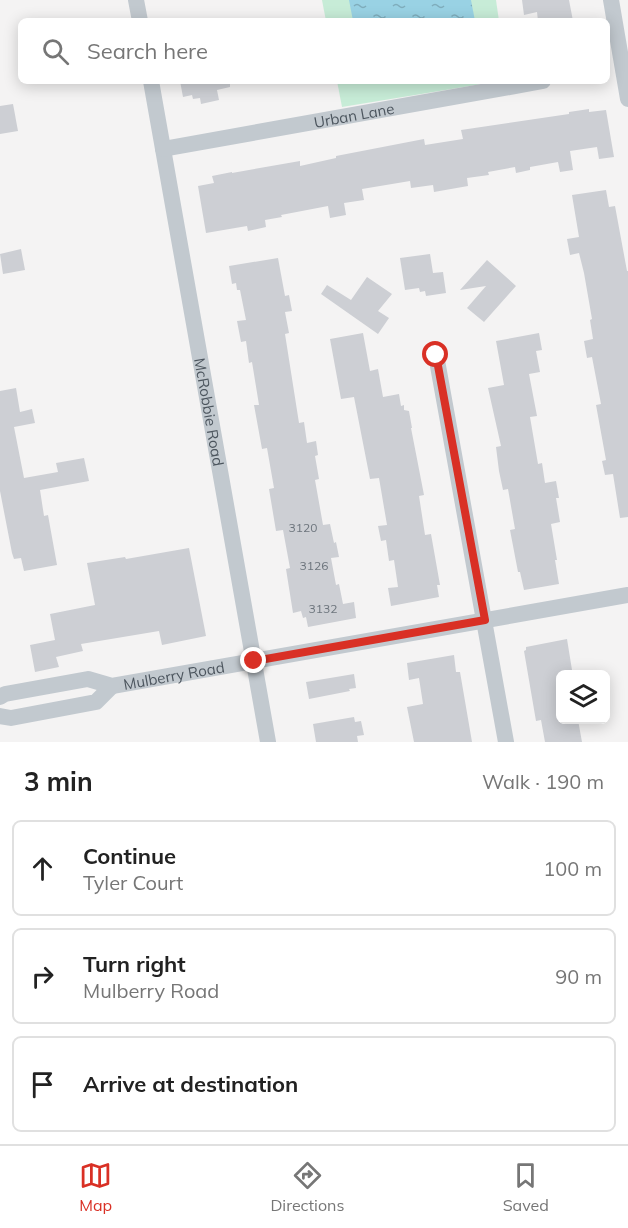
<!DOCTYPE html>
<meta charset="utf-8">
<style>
body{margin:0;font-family:Mulish,sans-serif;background:#f6f6f6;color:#222}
.controls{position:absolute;right:18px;bottom:18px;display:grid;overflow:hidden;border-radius:9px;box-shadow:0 3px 15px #0003}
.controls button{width:54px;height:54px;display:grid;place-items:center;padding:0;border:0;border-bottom:2px solid #e0e0e0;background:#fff;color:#222;font:30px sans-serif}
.stop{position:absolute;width:18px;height:18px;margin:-14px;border:4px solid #d93025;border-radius:50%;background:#fff}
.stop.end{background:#d93025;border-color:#fff;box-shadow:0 2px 6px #0008}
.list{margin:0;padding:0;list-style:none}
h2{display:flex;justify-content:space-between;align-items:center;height:78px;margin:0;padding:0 24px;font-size:26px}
h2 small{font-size:20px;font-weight:400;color:#767676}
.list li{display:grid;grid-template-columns:39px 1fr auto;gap:18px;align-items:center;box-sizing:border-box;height:96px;margin:0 12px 12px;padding:0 12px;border:2px solid #e0e0e0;border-radius:9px}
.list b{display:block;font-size:22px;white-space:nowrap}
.list p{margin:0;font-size:20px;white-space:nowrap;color:#767676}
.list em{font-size:20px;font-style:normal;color:#767676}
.icon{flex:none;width:33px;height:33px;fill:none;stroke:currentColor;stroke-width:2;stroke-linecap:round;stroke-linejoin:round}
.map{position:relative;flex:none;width:628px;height:742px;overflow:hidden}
.search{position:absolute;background:#fff;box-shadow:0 3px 15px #0003;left:18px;right:18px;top:18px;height:66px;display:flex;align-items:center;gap:15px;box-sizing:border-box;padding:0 21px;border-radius:9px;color:#767676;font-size:22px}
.sheet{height:402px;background:#fff}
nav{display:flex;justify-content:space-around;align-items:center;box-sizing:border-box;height:84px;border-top:2px solid #e0e0e0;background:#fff;font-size:16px;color:#767676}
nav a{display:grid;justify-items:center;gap:3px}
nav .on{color:#d93025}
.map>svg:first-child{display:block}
.green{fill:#c7ecd7}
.water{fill:url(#water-ripples)}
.building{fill:#cdcfd4}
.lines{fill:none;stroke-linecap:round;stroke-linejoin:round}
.street{stroke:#c2c9cf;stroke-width:16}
.route{stroke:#d93025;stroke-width:8}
.labels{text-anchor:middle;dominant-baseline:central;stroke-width:4.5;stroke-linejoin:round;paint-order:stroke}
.number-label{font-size:12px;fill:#6c747c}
.street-label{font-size:15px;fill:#4c555e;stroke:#fff}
</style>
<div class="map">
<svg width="628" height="742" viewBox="0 0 628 742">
<defs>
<pattern id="water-ripples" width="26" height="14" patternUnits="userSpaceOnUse" patternTransform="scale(1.5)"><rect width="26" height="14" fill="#99d2e4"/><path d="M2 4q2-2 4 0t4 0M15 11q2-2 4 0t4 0" fill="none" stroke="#7fadbc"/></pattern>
</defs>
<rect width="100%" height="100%" fill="#f4f3f3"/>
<g class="green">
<path d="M322 0H496L499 21H326Z"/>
<path d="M337 81H500L342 107Z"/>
</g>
<path class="water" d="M349 0H471L475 21H353Z"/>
<g class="building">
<path d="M522 0H569L573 21H538L537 12 524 15Z"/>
<path d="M180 81H230V87L217 90 219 100 201 104 200 98 193 99 192 95 183 97Z"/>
<path d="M13 104 18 131 0 134V106Z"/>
<path d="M589 109V112L606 110 614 157 599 159 597 147 570 151 573 170 560 172 558 162 530 167V170L516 173 515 167 488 172 489 175 467 178 468 186 434 192 433 185 411 188 410 181 362 189 364 200 344 203 346 215 330 218 328 206 281 215 282 217 265 220 266 227 248 231 247 226 206 233 198 186 214 183 212 176 232 172V173L300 161V166L336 158V156L424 139 425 145 463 139 461 130 569 114V112Z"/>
<path d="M606 190 609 207 615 206 627 271H628V517L620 518 613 474 605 475 602 461 606 460 596 405 601 404 592 357 587 358 584 341 593 339 590 320 592 319 584 273 579 253 570 255 567 239 579 237 572 195Z"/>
<path d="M21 249 25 270 3 274 0 254Z"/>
<path d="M430 254 433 273 443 272 446 293 426 296 425 291 420 292 419 288 405 290 400 258Z"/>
<path d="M278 258 285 296 289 295 292 311 285 312 289 333 285 334 299 423 304 422 307 443 316 441 318 455 315 456 319 479 315 480 323 525 330 524 334 543 336 542 339 557 331 558 336 585 339 584 343 604 354 602 356 618 308 627 306 617 303 618 301 611 293 613 286 569 290 568 283 530 276 531 269 489 274 488 267 448 262 449 254 405H259L252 362 249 363 246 341 241 342 237 321 246 320 240 290H237L236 283 232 284 229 266Z"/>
<path d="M487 260 516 286 484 322 467 308 486 286 460 290Z"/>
<path d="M367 277 392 294 378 311 389 318 378 334 321 294 327 285 351 300Z"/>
<path d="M363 333 370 371 378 369 383 397 399 394 401 406 404 405V410L409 411 412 428H411L424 495 419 496 425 535 431 534 440 585H437L439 597 391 606 388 588 398 587 394 560 389 561 386 540 381 541 378 526 387 525 379 478 370 479 354 397 341 399 330 339Z"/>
<path d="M539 333 542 350 536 351 540 372 529 374 537 416 530 417 538 464 542 463 545 483 556 481 559 498H556L560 522 551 524 557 560H555L559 584 524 590 520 572H518L510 530 515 529 508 489 503 490 499 471 496 447 501 446 488 388 504 385 496 341Z"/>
<path d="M16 388 20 412 32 409 35 423 14 427 24 478 58 472 56 463 84 458 89 481 40 490 44 516 48 515 57 565 24 571 21 558 14 559 12 553 0 491V391Z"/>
<path d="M189 548 206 636 162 645 159 631 81 644 83 651 56 657 59 667 35 672 30 645 55 640 50 614 95 605 87 563 125 557 126 559Z"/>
<path d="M567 639 572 670 561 672V723L578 720 582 742H545L541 720 536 721 524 651 526 650V647Z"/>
<path d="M454 655 456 672H460L472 742H414L407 707 423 704 419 678 409 680 407 663Z"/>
<path d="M354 674 356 688 349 689 350 691 309 699 306 682Z"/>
<path d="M354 717 355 722 361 721 364 735 357 736 358 742H316L313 724Z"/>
</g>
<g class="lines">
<g class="street">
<path d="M136 0 140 21"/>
<path d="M611 0 628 99"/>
<path id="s1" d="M151 81 268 742"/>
<path id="s2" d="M163 149 543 81"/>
<path d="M436 355 506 742"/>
<path id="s3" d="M0 697 5 694 88 679 112 686 628 595"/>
<path d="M0 716 11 718 96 702 112 686"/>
</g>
</g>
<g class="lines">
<path class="route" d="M254 661 485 620 436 355"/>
</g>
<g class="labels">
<g class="number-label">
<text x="303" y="527">3120</text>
<text x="314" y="565">3126</text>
<text x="323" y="608">3132</text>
</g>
<g class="street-label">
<text stroke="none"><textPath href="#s2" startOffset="194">Urban Lane</textPath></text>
<text stroke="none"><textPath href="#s1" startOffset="336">McRobbie Road</textPath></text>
<text stroke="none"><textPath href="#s3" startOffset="178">Mulberry Road</textPath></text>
</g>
</g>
</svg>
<div class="controls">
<button><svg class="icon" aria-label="layers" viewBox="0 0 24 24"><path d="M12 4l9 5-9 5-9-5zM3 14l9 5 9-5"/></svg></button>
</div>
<div class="stop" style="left:436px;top:355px"></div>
<div class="stop end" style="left:254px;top:661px"></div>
<div class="search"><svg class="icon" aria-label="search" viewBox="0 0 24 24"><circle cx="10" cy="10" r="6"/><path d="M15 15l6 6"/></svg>Search here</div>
</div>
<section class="sheet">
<h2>3 min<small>Walk · 190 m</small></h2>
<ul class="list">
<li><svg class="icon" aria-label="ahead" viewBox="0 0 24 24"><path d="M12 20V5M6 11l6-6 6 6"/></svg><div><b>Continue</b><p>Tyler Court</p></div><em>100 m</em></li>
<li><svg class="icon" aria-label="right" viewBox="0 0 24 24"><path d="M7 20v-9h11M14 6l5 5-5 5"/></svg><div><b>Turn right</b><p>Mulberry Road</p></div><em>90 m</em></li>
<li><svg class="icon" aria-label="arrive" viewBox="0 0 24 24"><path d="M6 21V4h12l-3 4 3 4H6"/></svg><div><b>Arrive at destination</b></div></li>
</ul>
</section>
<nav>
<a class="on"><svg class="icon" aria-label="map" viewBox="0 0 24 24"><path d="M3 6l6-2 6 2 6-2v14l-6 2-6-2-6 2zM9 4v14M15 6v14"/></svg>Map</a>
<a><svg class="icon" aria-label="directions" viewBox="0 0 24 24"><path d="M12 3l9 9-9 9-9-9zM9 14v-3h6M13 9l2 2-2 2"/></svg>Directions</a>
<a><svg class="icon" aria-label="saved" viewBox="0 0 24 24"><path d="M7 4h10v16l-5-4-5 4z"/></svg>Saved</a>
</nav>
